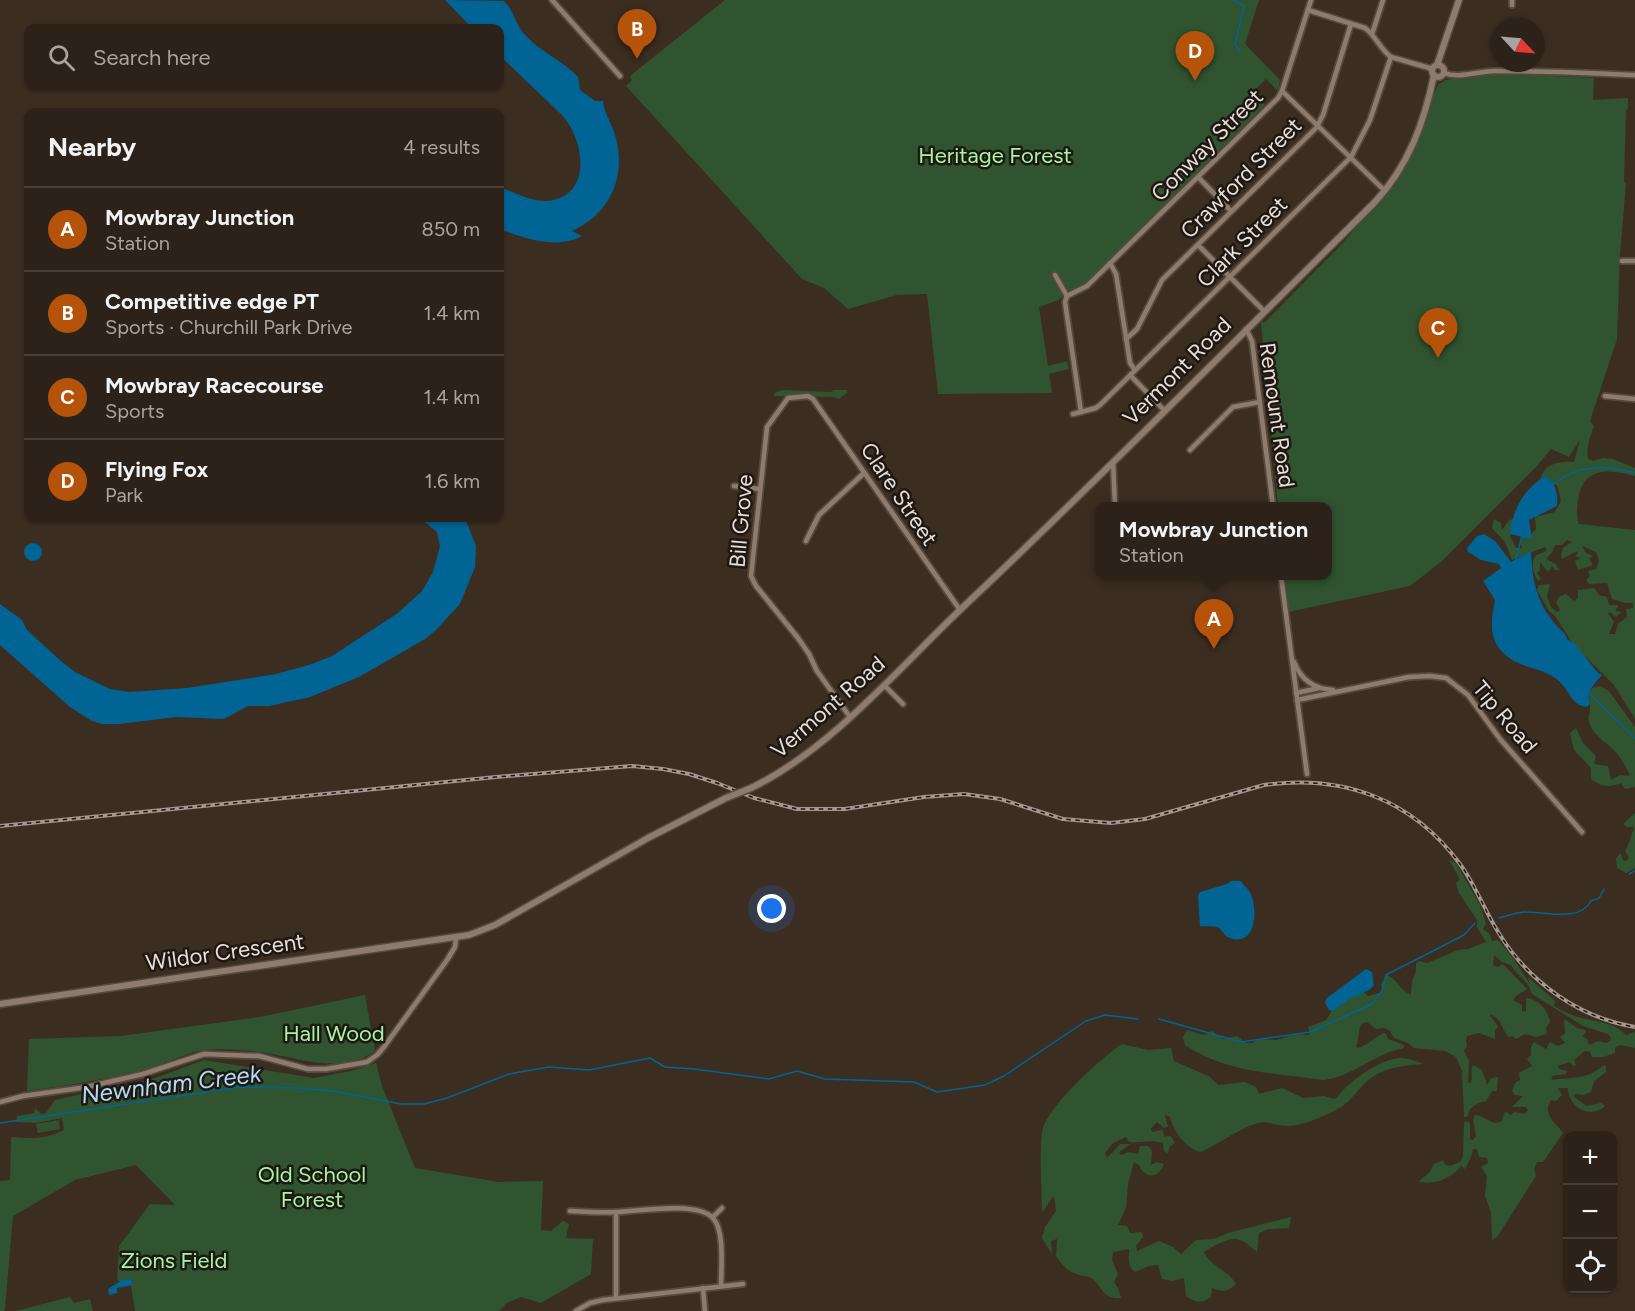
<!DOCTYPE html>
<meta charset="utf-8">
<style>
body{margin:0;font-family:Figtree,sans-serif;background:#352a22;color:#f1f3f6}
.controls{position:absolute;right:18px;bottom:18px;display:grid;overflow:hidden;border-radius:12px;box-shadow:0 2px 4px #0004}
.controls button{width:54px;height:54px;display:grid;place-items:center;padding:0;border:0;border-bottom:2px solid #483f38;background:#2d2219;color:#f1f3f6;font:30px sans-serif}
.compass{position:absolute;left:1491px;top:18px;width:54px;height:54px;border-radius:50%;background:#2d2219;box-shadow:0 2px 4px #0004;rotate:116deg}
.you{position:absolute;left:772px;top:909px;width:21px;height:21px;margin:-15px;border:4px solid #fff;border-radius:50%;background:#1a73e8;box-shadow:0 0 0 9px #1a73e833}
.badge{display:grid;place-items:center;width:39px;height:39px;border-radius:50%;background:#b45309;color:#fff;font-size:20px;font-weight:700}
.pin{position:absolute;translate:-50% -50px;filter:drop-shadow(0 2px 3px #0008)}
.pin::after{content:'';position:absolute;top:32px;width:21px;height:18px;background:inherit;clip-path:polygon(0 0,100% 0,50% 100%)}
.popup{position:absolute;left:1095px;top:502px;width:237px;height:78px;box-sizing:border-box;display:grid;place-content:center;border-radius:12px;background:#2d2219;filter:drop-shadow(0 2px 4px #0005);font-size:20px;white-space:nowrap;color:#a7a4a2}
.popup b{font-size:22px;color:#f1f3f6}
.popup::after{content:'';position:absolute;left:50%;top:100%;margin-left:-12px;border:12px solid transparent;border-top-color:#2d2219}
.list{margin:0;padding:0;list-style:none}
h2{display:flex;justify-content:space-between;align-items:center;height:78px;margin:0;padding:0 24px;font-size:26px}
h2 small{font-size:20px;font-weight:400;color:#a7a4a2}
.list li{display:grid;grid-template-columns:39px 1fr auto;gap:18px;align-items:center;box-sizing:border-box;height:84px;padding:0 24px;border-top:2px solid #483f38}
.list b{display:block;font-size:22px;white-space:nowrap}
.list p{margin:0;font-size:20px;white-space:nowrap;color:#a7a4a2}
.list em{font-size:20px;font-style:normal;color:#a7a4a2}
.icon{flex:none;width:33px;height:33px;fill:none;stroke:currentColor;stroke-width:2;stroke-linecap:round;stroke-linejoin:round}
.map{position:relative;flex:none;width:1635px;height:1311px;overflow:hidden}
.search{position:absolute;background:#2d2219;box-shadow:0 2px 4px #0004;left:24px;top:24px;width:480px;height:66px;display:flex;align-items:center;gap:15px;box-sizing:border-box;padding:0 21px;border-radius:12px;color:#a7a4a2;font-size:22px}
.panel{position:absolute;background:#2d2219;box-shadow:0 2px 4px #0004;left:24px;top:108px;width:480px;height:414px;border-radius:12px}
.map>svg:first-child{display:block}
.green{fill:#305430}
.water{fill:#006495}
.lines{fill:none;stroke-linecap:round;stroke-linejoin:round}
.stream{stroke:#006495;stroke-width:1.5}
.street-casing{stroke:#56493f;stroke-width:8}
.secondary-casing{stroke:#56493f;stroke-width:9}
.street{stroke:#8d7c6d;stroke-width:4.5}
.secondary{stroke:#8d7c6d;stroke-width:6}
.rail-casing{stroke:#a3978e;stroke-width:4}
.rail{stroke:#1e1712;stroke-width:1.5;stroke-dasharray:4.5;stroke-linecap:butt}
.secondary-bridge-casing{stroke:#56493f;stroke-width:9;stroke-linecap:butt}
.secondary-bridge{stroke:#8d7c6d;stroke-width:6}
.labels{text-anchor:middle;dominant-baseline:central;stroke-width:5;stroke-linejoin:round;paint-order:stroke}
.street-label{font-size:22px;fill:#e8ded6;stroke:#1e1712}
.park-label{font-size:22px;fill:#a3f7a3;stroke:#1e1712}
.water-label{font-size:24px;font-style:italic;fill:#b3daf5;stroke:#1e1712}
</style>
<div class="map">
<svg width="1635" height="1311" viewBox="0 0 1635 1311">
<rect width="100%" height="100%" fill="#3c2d21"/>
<g class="green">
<path d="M725 0H1259L1245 44 1280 80 1278 91 1266 79 1253 92 1265 105 1085 284 1067 292 1059 300 1039 307 1048 366 1067 361 1069 369 1049 374 1052 393 938 394 927 294 897 295 848 309 824 288 802 279 626 86 632 80 630 76Z"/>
<path d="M1497 73 1594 78 1593 100 1628 98V109L1626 110 1624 182 1626 183 1620 255 1617 339 1590 421 1594 426C1590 437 1586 447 1588 459L1593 461 1603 458 1613 459 1635 468V476C1609 469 1583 466 1578 500 1577 509 1576 515 1579 524L1635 530V719L1614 685 1573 644 1555 616 1549 611 1537 590 1539 585 1550 584 1547 597 1551 607 1557 612 1560 610 1556 602 1559 597 1566 594 1574 601 1578 598V590L1594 588 1599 595 1607 597 1609 605H1617L1618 607 1615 611 1622 612 1616 617 1610 612 1608 613 1614 622 1609 634H1615L1618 624 1627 617 1626 609 1633 608V603H1625L1612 599 1607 583 1589 584 1586 580 1590 576 1588 571 1596 569 1599 561 1596 552 1582 546 1586 553 1593 556 1589 559 1593 565 1578 570 1575 561 1581 558 1575 556 1578 553 1577 551 1562 559 1561 555 1563 548 1572 542 1567 540 1562 545H1555L1553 551 1546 559 1556 564 1559 570H1555L1552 566 1548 572 1540 562V571L1537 573 1541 579 1538 581C1533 573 1530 564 1536 555L1547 551 1545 547 1512 560 1505 542 1492 528 1494 519 1501 523 1502 530 1509 520 1514 519 1516 522 1510 536 1516 548H1522L1520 540 1524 535H1530L1536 529 1535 517 1555 512 1561 501 1557 485 1546 483 1540 479C1546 463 1559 461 1574 462L1580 440 1569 457 1551 449 1537 466 1442 561 1410 586 1288 612 1285 576H1328V506H1278L1261 322H1265L1342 244 1401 173 1438 85 1445 80Z"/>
<path d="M783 390 831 392 834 390H846L848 392 839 399 833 397 774 396V393Z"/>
<path d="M1600 686 1609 691 1635 727V787L1625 789 1621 783C1610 788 1601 787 1591 779V768L1574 750 1570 733 1576 728 1583 743 1596 756 1594 764 1608 766 1611 780 1620 775 1628 776 1630 775C1626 767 1621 758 1615 751 1606 742 1590 734 1589 719 1588 716 1590 713 1590 710 1590 700 1587 696 1592 688Z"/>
<path d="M1635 813V868L1626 873 1617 868 1616 859 1620 853 1623 860 1626 861 1629 858 1625 851C1630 844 1630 836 1634 829L1633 827H1627L1623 824Z"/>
<path d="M1449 860 1456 863 1480 905 1486 924 1483 928 1484 930 1489 933 1492 941 1498 940 1513 958 1530 984 1528 977 1555 1001 1554 1006C1560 1009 1566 1013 1572 1015 1590 1022 1612 1020 1626 1035L1635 1032V1048L1620 1045 1615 1047V1053L1603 1057H1592L1590 1052 1585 1051 1574 1060 1576 1065 1574 1066 1569 1062 1558 1066 1559 1069 1567 1071 1566 1074 1553 1076 1551 1078 1553 1080C1573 1076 1586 1081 1604 1065L1606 1066V1072L1594 1081 1591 1092 1583 1095 1575 1094 1574 1097 1587 1106 1601 1103 1605 1106C1591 1119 1568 1108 1568 1088H1558L1562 1095 1556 1101 1551 1100C1542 1116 1555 1121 1563 1133L1543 1162H1537L1534 1169 1536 1176 1497 1237 1492 1240 1491 1213 1485 1196 1487 1176 1481 1167 1488 1163 1487 1158 1479 1157 1477 1149H1473L1471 1157 1465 1169 1462 1166 1460 1167C1453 1177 1432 1187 1419 1181L1429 1173 1434 1164 1443 1160 1445 1165 1450 1166 1460 1162 1463 1156 1464 1124 1465 1121 1470 1123V1139L1473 1140 1476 1136 1473 1120 1475 1115C1487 1116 1492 1127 1502 1121L1504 1113 1506 1112 1511 1115 1514 1112 1525 1114 1528 1110 1526 1107H1512L1523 1096 1515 1095 1512 1091 1515 1083 1520 1080 1519 1073 1532 1066 1527 1059 1531 1055V1047L1534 1042 1546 1049 1550 1042 1558 1046 1565 1043 1560 1037 1565 1034 1564 1020H1566L1577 1028 1585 1030 1586 1032 1582 1036 1587 1039 1589 1045 1598 1041 1606 1043 1610 1041 1611 1038 1608 1034 1583 1026 1532 994C1528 980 1517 976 1511 965L1502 962 1494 955 1493 965 1498 967 1503 964 1527 989 1516 996 1513 1000 1522 1005V1012L1526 1011V999L1528 998C1540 1001 1548 1010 1550 1022L1546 1028 1547 1034 1536 1037 1525 1034 1516 1039 1512 1036 1509 1037C1500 1028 1504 1022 1491 1014L1490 1016 1498 1026 1495 1031V1039L1479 1033 1467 1036 1466 1041 1467 1046 1464 1051 1469 1061 1468 1082 1471 1083C1473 1078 1470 1071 1473 1065L1482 1070 1487 1085 1492 1078 1498 1077 1497 1091H1492L1486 1101 1478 1103 1470 1109 1467 1117H1464L1462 1071 1456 1057 1445 1051 1414 1048 1408 1043 1394 1038 1390 1031 1385 1028 1376 1029 1367 1022 1361 1024C1358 1032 1359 1039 1356 1046L1357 1048C1367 1046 1375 1037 1384 1033L1386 1034 1388 1039 1404 1045V1048C1375 1053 1353 1077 1323 1080 1276 1073 1226 1073 1185 1045L1183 1037 1187 1030 1203 1035 1212 1031 1223 1039 1237 1036 1246 1043H1252L1260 1039 1276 1040 1296 1034 1307 1035 1310 1034 1308 1027 1326 1020 1333 1009 1339 1007 1346 998 1363 991 1368 996 1382 992 1381 984 1387 975C1398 979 1400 992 1411 994L1412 981 1416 971V963L1419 961 1427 963 1458 950 1468 949 1486 942 1477 927V920L1459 893 1456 883 1460 879Z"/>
<path d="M365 995 375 1051C339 1076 299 1057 260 1052 243 1050 222 1048 205 1050 186 1052 164 1065 144 1070 106 1079 66 1086 27 1091L29 1039 121 1036 260 1017Z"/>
<path d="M1122 1044 1148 1050 1171 1048 1174 1061 1210 1077 1218 1085 1245 1082 1256 1087 1259 1094 1282 1088 1303 1098 1324 1096 1335 1099C1348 1083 1379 1058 1402 1058 1409 1058 1417 1062 1424 1064 1407 1065 1386 1067 1371 1078 1357 1088 1351 1104 1334 1111 1320 1118 1302 1126 1286 1126 1277 1126 1267 1120 1258 1123 1238 1129 1220 1143 1201 1152 1186 1149 1173 1131 1170 1117L1165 1115 1167 1124 1169 1126 1164 1128 1157 1122 1151 1128 1152 1132 1163 1130 1164 1137 1171 1136 1175 1143 1170 1146 1168 1153 1164 1151 1163 1143C1152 1139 1141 1143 1129 1142L1126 1137 1113 1143 1105 1153 1107 1158 1120 1144H1130L1119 1152 1121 1155 1129 1152 1138 1154 1140 1146H1148L1152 1151 1151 1165 1157 1162 1164 1164C1159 1178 1145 1180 1139 1165L1134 1162 1128 1184 1126 1208 1118 1225 1127 1226 1130 1233 1142 1232 1143 1237 1136 1246 1137 1251 1159 1241 1173 1247 1181 1254 1196 1240 1214 1239 1228 1233 1291 1217 1289 1228 1268 1229 1259 1233 1257 1252C1251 1248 1244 1239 1236 1239 1226 1238 1212 1247 1204 1252 1211 1267 1226 1268 1236 1284 1228 1292 1222 1292 1212 1288L1211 1297C1201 1304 1196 1303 1186 1296L1184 1278 1172 1281 1162 1279 1158 1265 1149 1266 1135 1272C1127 1266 1129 1258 1129 1249L1113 1252 1112 1260 1118 1274 1114 1282 1118 1288 1121 1298C1101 1299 1104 1287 1091 1278 1087 1276 1082 1276 1077 1274 1068 1272 1061 1264 1056 1256L1057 1239 1051 1241 1052 1254 1042 1238 1045 1227 1056 1211 1054 1196 1042 1212C1042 1188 1039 1156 1042 1133 1045 1108 1101 1058 1122 1044Z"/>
<path d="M204 1060 314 1078 351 1071 376 1063 382 1086 415 1168 499 1182 543 1181 541 1230 551 1231 563 1221 569 1224 566 1238 593 1239 591 1274 541 1303 521 1297 507 1303 499 1311H135L131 1286 117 1280 119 1246 150 1204 175 1205 136 1165 75 1180 13 1216 5 1308 4 1311H0V1181L10 1180 11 1137C29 1139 47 1139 64 1130L62 1118 37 1123 16 1122 17 1116 34 1113 35 1108 41 1114 46 1113 55 1100 91 1092 123 1090Z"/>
<path d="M59 1120 60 1129 38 1133 36 1124Z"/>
<path d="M70 1297 74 1303 90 1299 93 1311H16Z"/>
</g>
<g class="water">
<path d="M445 0 504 1C515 12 514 23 526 36 541 52 563 61 578 77L580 90 595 101H603C604 113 612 124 615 135 627 175 611 214 572 231L582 236C557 250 523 238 500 229V187C513 192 529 201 545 201 592 199 586 143 563 116L500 56V28H472Z"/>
<path d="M1546 476C1556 485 1558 492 1557 506L1529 520 1532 539 1510 534C1512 510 1525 487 1546 476Z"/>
<path d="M420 518H465L476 546 475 567 460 604 436 630 425 639 359 677 310 697 269 706H248L224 719 176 717 119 724H102L92 721 70 707 0 645V604L22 620 27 630 62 662 75 672 110 689 130 692 187 688 276 674 312 664 332 656 398 613 422 591 433 572 440 546 437 532Z"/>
<path d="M1484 534 1495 541 1511 562 1531 551C1532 585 1539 610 1565 634L1567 639 1574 643 1598 673 1602 675C1595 683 1585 692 1590 704L1586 707C1571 704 1570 692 1560 682 1548 670 1529 669 1514 661 1488 645 1490 626 1495 600L1483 581 1501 568 1499 564 1481 560 1468 552 1467 548 1477 536Z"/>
<circle cx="33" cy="552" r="9"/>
<path d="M1231 881H1241C1244 886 1247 888 1250 892 1258 908 1257 944 1233 939 1224 937 1224 932 1219 928 1214 925 1205 927 1200 926L1198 896 1200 892 1227 884Z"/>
<path d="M1366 969 1372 972 1374 985 1369 990 1351 998 1333 1011 1329 1010 1325 1002 1327 998Z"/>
<path d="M131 1279 133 1285 117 1288V1293L109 1295 108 1289 122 1280Z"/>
</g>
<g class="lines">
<g class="stream">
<path d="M1233 0 1244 6 1235 44 1240 52"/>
<path d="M1553 484C1578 464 1606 465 1635 473"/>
<path d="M1516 559 1522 535"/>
<path d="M1589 693 1635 738"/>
<path d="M1629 874 1635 871"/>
<path d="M1499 918C1507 916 1515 913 1523 912 1542 911 1580 923 1591 901L1599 898 1604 889"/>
<path d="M1159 1019 1241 1042 1310 1032 1372 1004 1382 991 1386 975 1464 935 1475 923"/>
<path d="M0 1123 239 1087 298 1088 333 1091 401 1104H424L447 1098 509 1074 549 1067 589 1070 650 1058 665 1067 694 1069 769 1079 797 1071 825 1079 914 1082 937 1092 985 1085 1004 1076 1086 1021 1105 1015 1138 1019"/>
</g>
<defs>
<g id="street">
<path d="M552 0 620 76"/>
<path d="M1512 5V0"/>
<path d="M1308 10 1365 28C1376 36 1380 49 1391 57L1433 69"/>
<path d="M1372 34 1383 0"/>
<path d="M1444 73C1459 79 1479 71 1495 71 1542 71 1588 73 1635 75"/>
<path d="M1282 91 1385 191"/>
<path d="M1198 177 1231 211"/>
<path d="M1198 245 1264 311"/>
<path d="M1622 261H1635"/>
<path d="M1110 263 1116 274 1130 363 1135 370"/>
<path d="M1055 275 1067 296"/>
<path d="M1067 296 1087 286 1278 98 1282 91 1311 0"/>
<path d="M1067 296 1065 302 1081 412"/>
<path d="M1246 329 1252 341 1273 506"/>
<path d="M1126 339 1137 329 1162 280 1316 128 1323 115 1351 24"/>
<path d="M1130 375 1164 410"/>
<path d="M1605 396 1635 399"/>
<path d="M1073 414 1096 408 1101 404 1351 157 1370 120 1391 57"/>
<path d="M1190 450 1233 407 1260 402"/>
<path d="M1113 462 1115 506"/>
<path d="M734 486 760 489"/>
<path d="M806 541 819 515 864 473"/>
<path d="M1281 576 1307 774"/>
<path d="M1294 662C1301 680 1315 689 1333 690"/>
<path d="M884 685 903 704"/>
<path d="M1296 693 1319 688"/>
<path d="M1297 700 1409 677 1430 676 1446 678 1468 695 1500 739 1582 832"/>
<path d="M850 717 817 671 809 654 798 638 756 586 751 576 767 427 788 398 808 396 813 399 960 610"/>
<path d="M0 1102 23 1096 87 1087 143 1074 204 1054 259 1056 308 1069H326L367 1062 377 1055 384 1047 447 960 455 947 456 938"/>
<path d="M570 1211C586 1212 601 1213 617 1212 638 1211 697 1201 713 1218 725 1231 721 1268 721 1286"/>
<path d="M616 1212V1298"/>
<path d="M713 1217 722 1208"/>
<path d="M703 1288 705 1311"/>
<path d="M576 1311 590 1303 603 1300 743 1284"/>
</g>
<g id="secondary">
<path d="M1437 65 1459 0"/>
<circle cx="1438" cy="71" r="6"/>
<path d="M751 788C830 750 898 669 961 609 1102 476 1238 338 1375 202 1409 165 1424 123 1434 75"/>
<path d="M0 1004 469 935 495 925 648 838 726 798"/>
</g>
</defs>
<use href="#street" class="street-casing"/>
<use href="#secondary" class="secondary-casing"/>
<use href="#street" class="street"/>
<use href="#secondary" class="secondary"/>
<defs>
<path id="rail" d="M0 826 496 777 632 766 663 769 689 774 717 783 754 798 797 809H845L924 797 964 794 1000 799 1063 819 1111 823 1145 819 1264 785C1343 774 1412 799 1460 864 1476 886 1485 912 1500 935 1530 983 1580 1018 1635 1027"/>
</defs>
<use href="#rail" class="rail-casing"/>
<use href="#rail" class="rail"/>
<defs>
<path id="secondary-bridge" d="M726 798 751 788"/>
</defs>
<use href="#secondary-bridge" class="secondary-bridge-casing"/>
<use href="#secondary-bridge" class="secondary-bridge"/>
</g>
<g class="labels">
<g class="street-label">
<text transform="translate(1207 145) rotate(-45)">Conway Street</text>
<text transform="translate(1241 178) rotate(-45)">Crawford Street</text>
<text transform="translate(1242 242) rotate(-45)">Clark Street</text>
<text transform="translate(1177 371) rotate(-45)">Vermont Road</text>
<text transform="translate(1277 415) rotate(82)">Remount Road</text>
<text transform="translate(899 494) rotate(56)">Clare Street</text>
<text transform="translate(741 521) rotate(-85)">Bill Grove</text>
<text transform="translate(828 707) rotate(-41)">Vermont Road</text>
<text transform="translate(1505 717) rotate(50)">Tip Road</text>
<text transform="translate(225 952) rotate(-8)">Wildor Crescent</text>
</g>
<g class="park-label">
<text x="995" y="155">Heritage Forest</text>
<text x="334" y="1033">Hall Wood</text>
<text x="312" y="1174">Old School<tspan x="312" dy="25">Forest</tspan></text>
<text x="174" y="1260">Zions Field</text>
</g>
<g class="water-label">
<text transform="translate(171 1084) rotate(-7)">Newnham Creek</text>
</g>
</g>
</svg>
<div class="controls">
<button>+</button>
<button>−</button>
<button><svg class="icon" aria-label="locate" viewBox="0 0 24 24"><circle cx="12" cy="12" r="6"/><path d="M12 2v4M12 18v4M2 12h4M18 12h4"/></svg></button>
</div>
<svg class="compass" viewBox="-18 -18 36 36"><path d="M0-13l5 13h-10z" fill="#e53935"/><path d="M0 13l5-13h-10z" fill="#a7a4a2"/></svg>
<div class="you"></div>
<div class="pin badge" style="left:1214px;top:649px">A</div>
<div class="popup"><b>Mowbray Junction</b>Station</div>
<div class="pin badge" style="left:637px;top:59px">B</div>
<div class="pin badge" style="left:1438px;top:358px">C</div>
<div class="pin badge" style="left:1195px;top:81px">D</div>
<div class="search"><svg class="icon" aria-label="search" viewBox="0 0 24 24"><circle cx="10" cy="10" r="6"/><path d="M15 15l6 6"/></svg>Search here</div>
<section class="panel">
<h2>Nearby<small>4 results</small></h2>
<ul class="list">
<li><span class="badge">A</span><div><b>Mowbray Junction</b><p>Station</p></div><em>850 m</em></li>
<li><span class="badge">B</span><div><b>Competitive edge PT</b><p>Sports · Churchill Park Drive</p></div><em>1.4 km</em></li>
<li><span class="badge">C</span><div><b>Mowbray Racecourse</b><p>Sports</p></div><em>1.4 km</em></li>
<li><span class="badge">D</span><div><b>Flying Fox</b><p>Park</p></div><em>1.6 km</em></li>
</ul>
</section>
</div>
